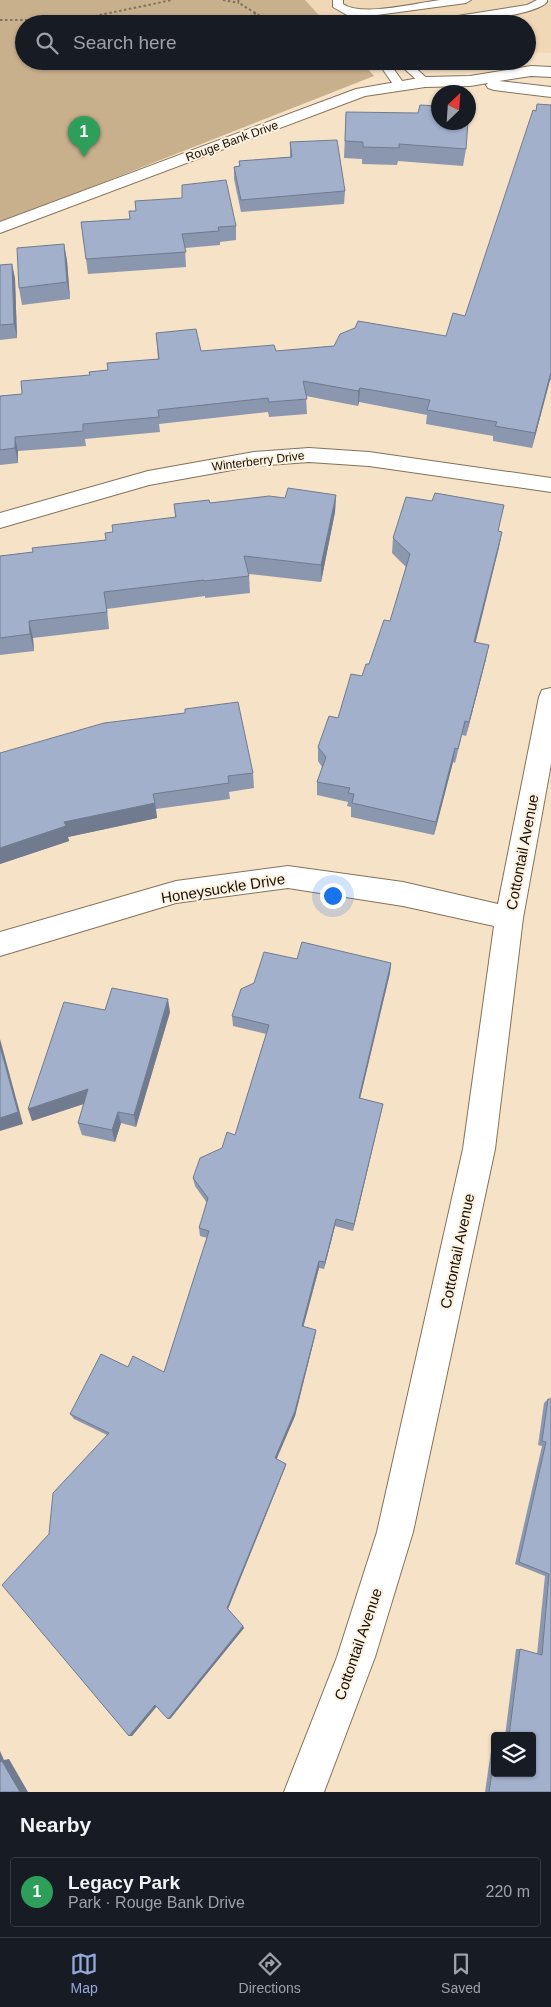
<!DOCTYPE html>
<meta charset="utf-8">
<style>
body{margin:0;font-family:Arial,sans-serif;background:#20242c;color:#f1f3f6}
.controls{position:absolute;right:15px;bottom:15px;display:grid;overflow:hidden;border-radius:5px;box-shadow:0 1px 4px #0004}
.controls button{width:45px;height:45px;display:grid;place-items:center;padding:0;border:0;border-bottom:1px solid #363941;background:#171b24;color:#f1f3f6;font:25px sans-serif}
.compass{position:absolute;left:431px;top:85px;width:45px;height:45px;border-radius:50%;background:#171b24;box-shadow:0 1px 4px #0004;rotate:25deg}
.you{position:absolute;left:332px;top:895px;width:18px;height:18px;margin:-12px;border:4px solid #fff;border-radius:50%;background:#1a73e8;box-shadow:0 0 0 8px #1a73e833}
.badge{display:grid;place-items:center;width:32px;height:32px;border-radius:50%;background:#96a9dc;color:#fff;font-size:16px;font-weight:700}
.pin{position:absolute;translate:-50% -41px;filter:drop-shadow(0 1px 2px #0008)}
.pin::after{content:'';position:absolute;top:26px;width:18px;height:15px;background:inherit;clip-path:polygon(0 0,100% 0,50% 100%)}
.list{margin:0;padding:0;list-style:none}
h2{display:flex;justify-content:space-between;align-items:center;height:65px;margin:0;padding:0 20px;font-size:21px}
h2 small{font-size:16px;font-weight:400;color:#9ea1a6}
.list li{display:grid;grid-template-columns:32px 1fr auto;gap:15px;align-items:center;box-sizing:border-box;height:70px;margin:0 10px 10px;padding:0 10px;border:1px solid #363941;border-radius:5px}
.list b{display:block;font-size:19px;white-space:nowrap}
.list p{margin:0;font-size:16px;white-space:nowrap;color:#9ea1a6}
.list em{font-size:16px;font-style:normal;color:#9ea1a6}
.icon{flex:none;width:28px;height:28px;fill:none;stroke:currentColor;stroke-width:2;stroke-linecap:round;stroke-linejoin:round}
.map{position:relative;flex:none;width:551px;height:1792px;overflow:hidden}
.search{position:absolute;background:#171b24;box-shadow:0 1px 4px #0004;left:15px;right:15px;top:15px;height:55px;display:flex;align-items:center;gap:12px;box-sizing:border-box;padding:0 18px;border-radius:28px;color:#9ea1a6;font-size:19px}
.sheet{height:145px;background:#171b24}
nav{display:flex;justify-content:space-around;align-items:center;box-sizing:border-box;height:70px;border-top:1px solid #363941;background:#171b24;font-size:14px;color:#9ea1a6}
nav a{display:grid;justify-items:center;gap:2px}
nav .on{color:#96a9dc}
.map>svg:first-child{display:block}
.built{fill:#f0d7b5}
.green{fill:#c9b08d}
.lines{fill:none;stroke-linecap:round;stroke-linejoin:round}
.service-casing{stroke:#847259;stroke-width:2}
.minor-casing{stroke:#847259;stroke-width:2}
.path{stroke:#7f7260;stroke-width:2;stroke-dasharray:2.5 2.5;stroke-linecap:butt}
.service{fill:#fff;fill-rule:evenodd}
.minor{fill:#fff;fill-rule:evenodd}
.wall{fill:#8b97af}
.shaded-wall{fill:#717b8f}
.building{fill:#a2b0cc;stroke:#717b8f}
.labels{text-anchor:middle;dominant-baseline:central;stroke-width:4;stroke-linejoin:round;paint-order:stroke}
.far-street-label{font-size:12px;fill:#171007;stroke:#fdf1e0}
.street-label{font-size:15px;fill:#171007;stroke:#fdf1e0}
</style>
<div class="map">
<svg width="551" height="1792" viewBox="0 0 551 1792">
<rect width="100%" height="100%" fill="#f6e2c6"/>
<path class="built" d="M305 0H551V53L527 52V24H327Z"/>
<path class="green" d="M0 0H305L327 24H24V61H361L374 76 0 223Z"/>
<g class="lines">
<defs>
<g id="service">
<path d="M333 0H343V4C362 17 416 3 440 0 450 0 461 0 471 0L466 3 377 15H347L333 7Z"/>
<path d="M537 0H547V2C532 18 445 24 421 24L426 21 527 5Z"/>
<path d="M377 61H388L405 85 403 87H395Z"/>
<path d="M396 61H408L431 82 429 84H421Z"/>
</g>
<g id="minor">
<path d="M531 66 551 67V77L531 76 499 81 551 87V97L494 90 488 88 486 85 488 83 470 86 425 87 365 96 0 233V222L356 89 425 77 470 76Z"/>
<path d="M309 448 369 452 551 478V492L369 466 309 462 254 466 149 485 0 528V513L148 471 254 452Z"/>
<path d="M551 688V764L523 918 495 1149 413 1532 375 1657 324 1792H284L337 1657 377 1532 463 1149 494 926 403 906 288 888 176 903 0 956V932L176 881 288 866 403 882 498 904 539 697 542 690Z"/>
</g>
</defs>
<use href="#service" class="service-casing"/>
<use href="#minor" class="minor-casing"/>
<g class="path">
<path d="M223 0 239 3"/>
<path d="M238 0 239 3 273 24"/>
<path d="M245 19 256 13"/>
<path d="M0 20H76L172 0"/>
<path d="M325 61 336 71"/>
</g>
<use href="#service" class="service"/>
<use href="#minor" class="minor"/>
</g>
<g class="wall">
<path d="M551 105V381L550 380 532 448 493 441V436L426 424 427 415 359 402 358 406 306 396 307 414 269 417 268 412 159 424 160 432 85 439 86 446 18 451V463L0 465V396L22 394 108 370 158 359 156 333 201 351H276L446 336 465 316 536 111Z"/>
<path d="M346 112 466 149 463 166 398 161 397 165 362 164V159L344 158Z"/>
<path d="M290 142 345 191 344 204 241 212 234 179V167L239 166V161L290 157Z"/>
<path d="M130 219 236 226V240L220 242V245L185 248 186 267 88 274 81 222Z"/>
<path d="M64 244 67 261 70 299 22 305 19 288Z"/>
<path d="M12 264 15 279 17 338 0 340V265Z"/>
<path d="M336 495 335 512 321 582 249 574 250 593 205 598V596L107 609 109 629 33 638 34 651 0 655V556L33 552 106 540 113 532 175 517 174 504 210 503Z"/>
<path d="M432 501 504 505 498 531 502 532 499 547 475 642 486 659 466 736 462 735 455 763 453 762 434 835 351 817V807L347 806 348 802 317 795V782L322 767 318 761V747L338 718 369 664 390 621 406 567 392 553 393 538Z"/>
<path d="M0 753 253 773 254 788 229 792 230 799 156 809 157 818 68 837 69 841 0 864Z"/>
<path d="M297 959 391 963 390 973 360 1098 383 1104 381 1113 353 1231 335 1226 324 1269 319 1268 303 1326 315 1336 295 1416 276 1459 286 1464 285 1468 228 1609 244 1628 170 1719H168L156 1706 132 1736H129L49 1534 107 1435 74 1419 70 1414 128 1367 164 1372 207 1238 200 1236 199 1228 207 1203 195 1186 193 1178 235 1135 266 1034 233 1026 232 1016 254 983Z"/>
<path d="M105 1010 170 1012 136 1127 121 1123 115 1142 82 1135 78 1123 84 1104 32 1121Z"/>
<path d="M548 1399 551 1792H485L492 1744H495V1773L532 1736H505L516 1649H520L537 1654 545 1576 515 1564 542 1446 538 1445 544 1403Z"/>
</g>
<g class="shaded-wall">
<path d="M64 244 67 261 70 299 67 282Z"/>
<path d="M12 264 15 279 17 338 14 324Z"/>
<path d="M551 372 550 380 532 448 535 433Z"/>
<path d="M360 388 359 402 358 406V391Z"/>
<path d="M15 437 18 451V463L15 448Z"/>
<path d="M336 495 335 512 321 582V565Z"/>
<path d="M502 532 499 547 472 657 474 642Z"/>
<path d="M29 621 33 638 34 651 30 634Z"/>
<path d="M489 645 486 659 466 736 469 722Z"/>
<path d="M455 748 453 762 434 835 436 822Z"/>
<path d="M155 803 157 818 68 837 69 841 0 864V848L64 822Z"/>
<path d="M391 963 390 973 358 1107 359 1098Z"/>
<path d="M168 999 170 1012 136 1127 134 1115Z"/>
<path d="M0 1039 23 1124 0 1131Z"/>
<path d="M88 1089 92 1101 32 1121 28 1109Z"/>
<path d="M383 1104 381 1113 353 1231 354 1224Z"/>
<path d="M118 1112 121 1123 115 1142 112 1130Z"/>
<path d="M336 1219 335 1226 324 1269 325 1262Z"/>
<path d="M319 1261V1268L302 1332V1326Z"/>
<path d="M316 1330 315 1336 295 1416 275 1463V1458Z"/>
<path d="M286 1464 285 1468 228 1609 227 1608Z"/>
<path d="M243 1626 244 1628 170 1719H168Z"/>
<path d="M155 1705H158L132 1736H129Z"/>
<path d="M0 1751 4 1760 9 1759 28 1792H20L0 1763Z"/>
</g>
<g class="building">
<path d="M537 104 551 105V372L535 433 495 426 497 422 427 410 430 400 360 388 358 391 303 381 307 399 269 402 268 398 158 410 159 417 83 424V431L15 437V448L0 450V396L22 394 21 381 90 375 89 372 108 370 107 363 159 359 156 333 196 329 201 351 274 345 276 351 334 346 340 334 355 328 358 321 446 336 453 313 465 316 533 110 536 111Z"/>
<path d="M420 105 438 106V122H468L466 149 399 144V148L363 147V142L345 141 346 112 418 113Z"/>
<path d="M337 140 345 191 241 200 234 167 240 166 239 161 292 157 290 142Z"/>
<path d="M226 180 236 226 218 227 219 231 182 234 186 252 86 259 81 222 130 219 129 211H136L135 201 182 198V185Z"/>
<path d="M64 244 67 282 19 288 17 248Z"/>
<path d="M12 264 14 324 0 325V265Z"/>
<path d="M288 488 336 495 321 565 244 556 249 576 204 581V580L104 592 107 612 29 621 30 634 0 638V556L33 552 32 548 106 540 105 533 113 532 112 525 176 517 174 504 209 500 210 503 269 496 285 498Z"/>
<path d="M435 493 504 505 498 531 502 532 474 642 489 645 469 722 465 721 458 749 455 748 436 822 352 803 354 794 348 793 350 788 317 782 326 757 318 747 329 716 338 718 351 674 362 676 366 664H369L384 620 390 621 410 554 393 538 406 497 432 501Z"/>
<path d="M238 702 253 773 228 776 229 783 153 794 155 803 64 822 66 826 0 848V753L104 723 185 713V709Z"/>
<path d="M302 942 391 963 359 1098 383 1104 354 1224 336 1219 325 1262 319 1261 302 1326 316 1330 295 1411 275 1458 286 1464 227 1608 243 1626 168 1719 155 1705 129 1736 2 1585 49 1534 53 1493 109 1433 70 1414 101 1354 128 1367 133 1356 164 1372 209 1231 199 1228 208 1198 193 1178 200 1158 222 1148 227 1132 235 1135 269 1025 232 1016 241 989 254 983 264 952 297 959Z"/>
<path d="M112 988 168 999 134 1115 118 1112 112 1130 78 1123 88 1089 28 1109 64 1002 105 1010Z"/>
<path d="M0 1046 18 1112 0 1118Z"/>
<path d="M548 1399H551V1792H489L495 1752V1773H532V1736H509L520 1649 542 1655 549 1574 519 1562 546 1442 542 1441Z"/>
<path d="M2 1761 20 1792H0V1762Z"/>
</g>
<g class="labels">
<g class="far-street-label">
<text transform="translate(232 141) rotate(-20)">Rouge Bank Drive</text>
<text transform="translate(258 461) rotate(-7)">Winterberry Drive</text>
</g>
<g class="street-label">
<text transform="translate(522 852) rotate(-79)">Cottontail Avenue</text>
<text transform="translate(223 888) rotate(-9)">Honeysuckle Drive</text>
<text transform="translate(457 1251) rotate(-78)">Cottontail Avenue</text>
<text transform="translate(358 1644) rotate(-71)">Cottontail Avenue</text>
</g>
</g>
</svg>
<div class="controls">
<button><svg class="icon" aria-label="layers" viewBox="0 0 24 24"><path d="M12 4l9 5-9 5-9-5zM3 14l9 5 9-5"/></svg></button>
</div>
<svg class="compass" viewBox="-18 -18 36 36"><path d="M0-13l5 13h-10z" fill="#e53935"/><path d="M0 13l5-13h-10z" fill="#9ea1a6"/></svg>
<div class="you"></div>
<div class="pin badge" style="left:84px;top:157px;background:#2e9e5b">1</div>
<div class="search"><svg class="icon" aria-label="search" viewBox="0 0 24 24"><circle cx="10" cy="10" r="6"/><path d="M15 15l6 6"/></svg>Search here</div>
</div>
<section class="sheet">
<h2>Nearby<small></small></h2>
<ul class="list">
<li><span class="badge" style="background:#2e9e5b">1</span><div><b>Legacy Park</b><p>Park · Rouge Bank Drive</p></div><em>220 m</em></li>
</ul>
</section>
<nav>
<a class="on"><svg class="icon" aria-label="map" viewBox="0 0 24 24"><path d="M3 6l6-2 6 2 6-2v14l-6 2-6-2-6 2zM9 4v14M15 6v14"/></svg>Map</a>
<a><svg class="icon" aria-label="directions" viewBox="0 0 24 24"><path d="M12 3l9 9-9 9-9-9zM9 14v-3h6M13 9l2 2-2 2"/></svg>Directions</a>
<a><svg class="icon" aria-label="saved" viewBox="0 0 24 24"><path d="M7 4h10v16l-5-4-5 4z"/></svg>Saved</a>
</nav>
